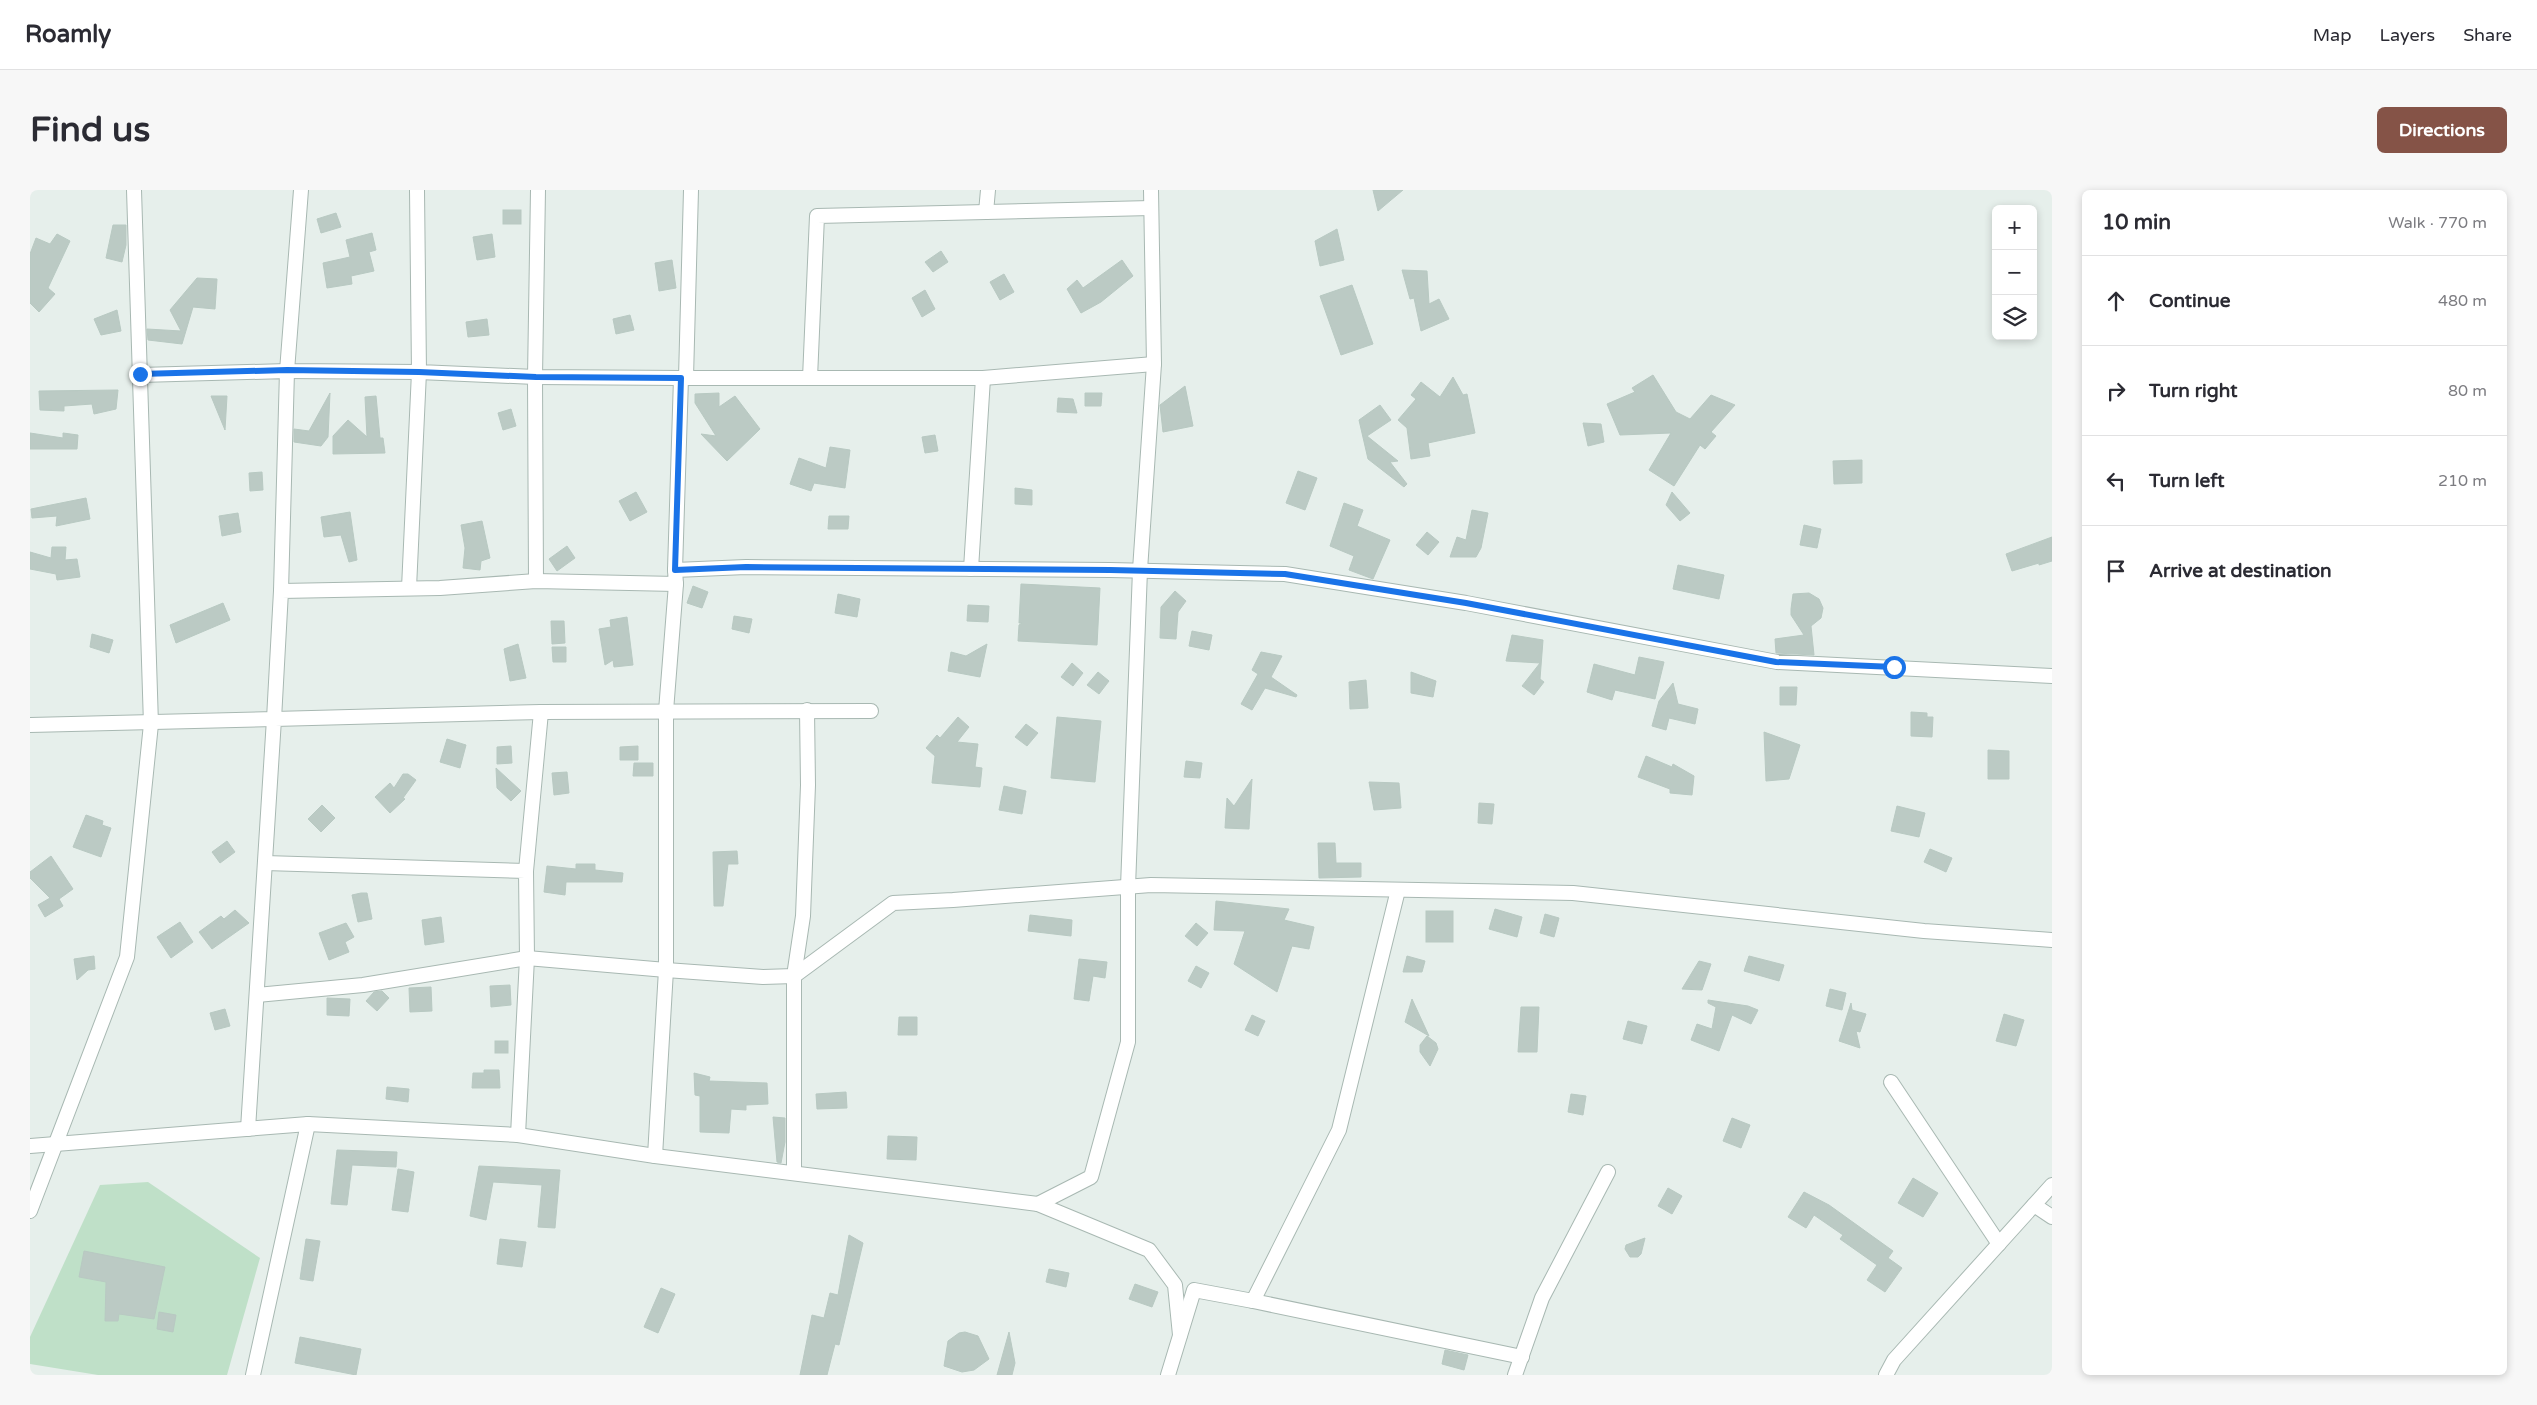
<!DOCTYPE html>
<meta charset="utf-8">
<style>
body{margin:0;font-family:"Varela Round",sans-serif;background:#f7f7f7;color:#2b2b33}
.controls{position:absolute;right:15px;top:15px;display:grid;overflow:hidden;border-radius:8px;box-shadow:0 2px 8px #0003}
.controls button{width:45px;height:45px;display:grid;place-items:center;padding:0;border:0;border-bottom:1px solid #e1e1e2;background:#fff;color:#2b2b33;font:25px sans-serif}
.stop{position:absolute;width:15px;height:15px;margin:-11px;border:4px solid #1a73e8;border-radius:50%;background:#fff}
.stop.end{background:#1a73e8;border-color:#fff;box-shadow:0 1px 5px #0008}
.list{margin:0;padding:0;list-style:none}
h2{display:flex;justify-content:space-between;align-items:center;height:65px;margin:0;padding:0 20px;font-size:21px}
h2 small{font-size:16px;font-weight:400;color:#7c7c81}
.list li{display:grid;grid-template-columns:32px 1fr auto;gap:15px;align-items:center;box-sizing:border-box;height:90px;padding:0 20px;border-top:1px solid #e1e1e2}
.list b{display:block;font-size:19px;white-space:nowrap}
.list em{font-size:16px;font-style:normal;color:#7c7c81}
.icon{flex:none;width:28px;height:28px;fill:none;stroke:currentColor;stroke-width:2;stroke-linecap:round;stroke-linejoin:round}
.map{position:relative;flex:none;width:2022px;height:1185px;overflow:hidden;border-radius:8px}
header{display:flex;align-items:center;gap:30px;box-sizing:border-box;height:70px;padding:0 25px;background:#fff;border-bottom:1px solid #e1e1e2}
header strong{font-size:24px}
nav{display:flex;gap:28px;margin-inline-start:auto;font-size:18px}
.intro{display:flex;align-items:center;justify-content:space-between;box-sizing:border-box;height:120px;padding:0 30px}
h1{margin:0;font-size:35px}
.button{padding:12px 22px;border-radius:8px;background:#855347;color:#fff;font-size:18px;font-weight:700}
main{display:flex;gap:30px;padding:0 30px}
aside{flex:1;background:#fff;border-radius:8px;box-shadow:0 2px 8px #0003}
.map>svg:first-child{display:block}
.green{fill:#bfe0c8}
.building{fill:#bbcac4;stroke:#b8c9c2}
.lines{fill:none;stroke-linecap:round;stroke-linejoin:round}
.street-casing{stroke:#a8b8b2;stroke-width:16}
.street{stroke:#fff;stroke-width:14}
.route{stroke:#1a73e8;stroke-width:6}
</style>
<header>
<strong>Roamly</strong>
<nav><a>Map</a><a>Layers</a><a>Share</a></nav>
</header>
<div class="intro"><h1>Find us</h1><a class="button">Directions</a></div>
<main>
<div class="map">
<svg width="2022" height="1185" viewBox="0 0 2022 1185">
<rect width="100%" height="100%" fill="#e6efeb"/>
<path class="green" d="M118 992 230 1068 197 1185H68L0 1174V1147L70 995Z"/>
<g class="building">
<path d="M1343 0H1373L1348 21Z"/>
<rect x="473" y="20" width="18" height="14"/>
<path d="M306 23 311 37 291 43 287 29Z"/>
<path d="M83 35H96V55L92 72 76 68Z"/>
<path d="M1307 39 1314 70 1290 76 1285 51Z"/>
<path d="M342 43 346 60 339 62 344 81 321 86 322 94 297 98 293 73 320 67 316 50Z"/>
<path d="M27 44 40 51 18 98 25 104 9 122 0 113V64L6 48 20 54Z"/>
<path d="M462 44 465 67 447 70 443 47Z"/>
<path d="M911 61 918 72 903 82 895 72Z"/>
<path d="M642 70 646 98 629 101 625 73Z"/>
<path d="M1092 70 1103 86 1071 112 1051 123 1037 99 1047 90 1053 98Z"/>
<path d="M1372 80 1397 81 1399 114 1409 109 1419 129 1391 141 1384 108 1380 109Z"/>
<path d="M974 84 984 102 970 110 960 92Z"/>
<path d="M167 88 187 89 185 119 163 117 152 154 118 150 117 139 151 141 140 120Z"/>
<path d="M1322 95 1343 154 1311 165 1290 106Z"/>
<path d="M895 100 905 119 892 127 882 108Z"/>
<path d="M87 120 91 141 71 145 64 129Z"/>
<path d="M600 125 604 140 586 144 583 129Z"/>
<path d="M457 129 459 145 438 147 436 132Z"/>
<path d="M1623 185 1646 222 1660 229 1681 205 1705 215 1681 242 1686 246 1675 259 1670 255 1644 296 1619 280 1641 243 1590 245 1577 214 1605 202 1602 198Z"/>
<path d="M1423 187 1433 205 1437 204 1445 243 1398 253 1400 266 1381 269 1377 238 1368 230 1386 209 1381 205 1391 192 1410 207Z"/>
<path d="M1155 196 1163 236 1133 242 1130 215Z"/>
<path d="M88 200 86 219 64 224 62 214 34 216V221L10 220 9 201Z"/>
<path d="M300 203 298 247 291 256 264 252V239L279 241Z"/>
<path d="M689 203V217L705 206 730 239 697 271 671 244 686 246 665 213V204Z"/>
<path d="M1055 203H1072L1071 216H1055Z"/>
<path d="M181 206H197L195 240Z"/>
<path d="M346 206 350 248H353L355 263 303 264V246L318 230 337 247 335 207Z"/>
<path d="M1028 208 1043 209 1047 223 1027 222Z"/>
<path d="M1350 215 1361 230 1337 246 1368 271 1360 272 1377 294 1374 297 1338 269 1329 230Z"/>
<path d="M481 219 486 236 473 240 468 223Z"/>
<path d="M1553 233 1571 234 1574 252 1558 256Z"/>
<path d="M0 243 33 248V243L48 245 47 259H0Z"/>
<path d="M905 245 908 261 895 263 892 247Z"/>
<path d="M800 257 820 260 815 298 784 293 781 301 760 294 769 268 796 278Z"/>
<path d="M1832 270V293L1804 294 1803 271Z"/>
<path d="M1268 281 1287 288 1275 320 1256 313Z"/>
<path d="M232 282 233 300 220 301 219 283Z"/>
<path d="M985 298 1002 300V315L985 314Z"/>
<path d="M606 302 617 322 600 331 589 311Z"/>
<path d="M1642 302 1660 323 1650 331 1636 315Z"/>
<path d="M56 308 60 329 26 336 27 326 2 328 1 319Z"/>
<path d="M1314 313 1333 320 1327 336 1360 350 1343 389 1319 380 1324 366 1300 356Z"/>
<path d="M1442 320 1458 323 1451 358 1446 367H1420L1427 347 1436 350Z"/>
<path d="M320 322 327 370 319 372 311 345 294 347 291 327Z"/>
<path d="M208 323 211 342 192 346 189 326Z"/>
<path d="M799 326H819L818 339H798Z"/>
<path d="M452 331 460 368 451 371 450 380 433 378 435 358 431 335Z"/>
<path d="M1774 335 1791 339 1787 358 1770 355Z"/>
<path d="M1397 342 1409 352 1398 365 1386 355Z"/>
<path d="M2022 347V371L2009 375V373L1982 381 1976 364Z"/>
<path d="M537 356 545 368 527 381 519 369Z"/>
<path d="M22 357H36L35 370 47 369 50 387 27 390 26 384 0 379V362L21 368Z"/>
<path d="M1648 375 1694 385 1689 409 1643 399Z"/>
<path d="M991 394 1070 398 1067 455 988 451 989 435 992 433H989Z"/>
<path d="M663 396 678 402 672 418 657 413Z"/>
<path d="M1145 401 1156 411 1148 422 1146 449 1130 448 1131 417Z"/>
<path d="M1779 403 1789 409 1793 418 1791 428 1781 436 1784 465 1746 463 1745 449 1774 445 1761 425V419L1763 404Z"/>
<path d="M808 404 830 409 827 427 805 423Z"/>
<path d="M193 413 200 430 146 453 140 435Z"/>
<path d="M938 415 959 416 958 432 937 431Z"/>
<path d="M704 426 722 429 719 443 702 439Z"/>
<path d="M597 427 603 475 584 477 583 470 575 475 569 439 581 437 580 430Z"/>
<path d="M521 431H534L535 453 522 454Z"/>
<path d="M1162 441 1182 445 1179 460 1159 456Z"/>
<path d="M62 444 83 450 79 463 60 457Z"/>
<path d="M1482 445 1513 450 1510 489 1514 492 1504 505 1492 496 1510 473 1476 471Z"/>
<path d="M488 454 496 488 480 491 474 459Z"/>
<path d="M957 454 950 487 918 481 921 462 936 466Z"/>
<path d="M522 457H536V472H523Z"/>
<path d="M1231 462 1252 466 1241 487 1267 505 1266 507 1235 498 1222 520 1211 514 1228 484 1222 480Z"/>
<path d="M1609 467 1634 472 1625 509 1585 500 1582 510 1557 502 1564 474 1605 485Z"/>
<path d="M1042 473 1053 483 1043 496 1031 487Z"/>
<path d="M1068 482 1079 491 1069 504 1057 495Z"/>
<path d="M1381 482 1406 491 1403 507 1381 503Z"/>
<path d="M1336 490 1338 518 1320 519 1319 492Z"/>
<path d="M1643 493 1648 514 1668 519 1665 534 1639 528 1636 540 1622 536 1629 511Z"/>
<path d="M1750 497H1767L1766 515H1750Z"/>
<path d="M1881 522 1897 523V527H1903L1902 547 1881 546Z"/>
<path d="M928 527 939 537 927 552 948 554 945 577 952 578 950 597 902 593 905 566 896 558 907 545 910 548Z"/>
<path d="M1027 527 1071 531 1065 592 1021 588Z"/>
<path d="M996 534 1008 543 997 556 985 547Z"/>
<path d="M1734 542 1770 555 1759 589 1736 591Z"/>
<path d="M417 549 436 555 430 578 410 572Z"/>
<path d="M481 556 482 573 467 574V557Z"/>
<path d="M608 556V570H590V557Z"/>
<path d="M1958 560 1979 561V589H1958Z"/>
<path d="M1616 566 1642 577 1643 574 1664 586 1662 605 1640 603V599L1608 587Z"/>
<path d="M1156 571 1172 573 1170 588 1154 587Z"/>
<path d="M604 573H623V586H603Z"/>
<path d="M466 578 491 601 481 611 467 598Z"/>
<path d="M537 582 539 603 524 605 522 583Z"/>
<path d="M373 584H378L386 590 373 608 375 609 360 623 345 607 360 593 364 598Z"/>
<path d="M1222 589 1219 639 1195 638 1197 608 1204 616Z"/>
<path d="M1339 592 1369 593 1371 618 1344 620Z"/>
<path d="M974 596 996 601 992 624 969 620Z"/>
<path d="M1449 613 1464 614 1462 634 1448 633Z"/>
<path d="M292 615 305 628 291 642 278 629Z"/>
<path d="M1867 616 1895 623 1889 647 1861 641Z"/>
<path d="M56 625 73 631 72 635 81 638 71 667 43 657Z"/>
<path d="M197 651 205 662 190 673 182 662Z"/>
<path d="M1288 653H1305L1306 673H1331V687L1289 688Z"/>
<path d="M1900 659 1922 668 1916 682 1894 672Z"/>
<path d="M707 661 708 674H698L693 716H684L683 662Z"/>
<path d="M21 666 43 699 29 709 33 716 15 727 8 715 20 708 0 688V682Z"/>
<path d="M546 674H565V680L593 683 592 692H536L535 705 514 702 517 676 546 679Z"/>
<path d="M331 703H337L342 729 328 732 322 705Z"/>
<path d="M1186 711 1259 719 1254 730 1284 737 1279 759 1262 756 1247 802 1204 774 1215 741 1184 740Z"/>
<path d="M1465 719 1492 727 1487 747 1459 739Z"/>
<path d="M205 720 219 733 182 759 169 742 191 726 194 729Z"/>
<rect x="1396" y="721" width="27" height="31"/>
<path d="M1515 724 1529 728 1524 747 1510 743Z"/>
<path d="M1000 725 1042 730 1041 746 998 741Z"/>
<path d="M411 727 414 752 395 755 392 730Z"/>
<path d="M150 732 163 752 141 768 127 747Z"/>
<path d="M316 733 324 747 315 752 319 762 299 770 289 743Z"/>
<path d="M1166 733 1178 743 1167 756 1155 746Z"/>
<path d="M64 766 65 779 58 780 47 790 44 769Z"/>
<path d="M1377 766 1395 771 1392 782H1373Z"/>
<path d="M1719 766 1754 775 1749 791 1714 781Z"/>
<path d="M1049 769 1077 772 1075 788 1063 786 1059 811 1044 809Z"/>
<path d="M1669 771 1681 774 1672 800 1652 799Z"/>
<path d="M1166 776 1179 783 1171 798 1158 791Z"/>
<path d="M480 795 481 815 461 817 460 796Z"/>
<path d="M401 797 402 821 380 822 379 798Z"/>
<path d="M1800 799 1816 803 1812 820 1796 816Z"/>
<path d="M352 801 359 808 347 821 336 811 344 802Z"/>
<path d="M297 808 320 809 319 826 297 825Z"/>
<path d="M1382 809 1399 846 1375 832Z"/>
<path d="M1678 810 1718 816 1728 820 1721 834 1702 825 1689 861 1661 850 1667 834 1682 839 1686 817 1678 813Z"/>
<path d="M1821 813 1822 820 1836 824 1830 842 1826 841 1830 858 1809 851Z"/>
<path d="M1491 817H1509L1507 862H1488Z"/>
<path d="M195 819 200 836 185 840 180 823Z"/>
<path d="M1974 824 1994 830 1986 856 1966 851Z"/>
<path d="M1222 825 1235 831 1228 846 1215 840Z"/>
<path d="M869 827H887V845H868Z"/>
<path d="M1598 831 1617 836 1612 854 1593 849Z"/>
<path d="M1397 846 1406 853 1408 859 1400 876 1390 862V855Z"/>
<rect x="465" y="851" width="13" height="12"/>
<path d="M454 880H469L470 898H442L443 883H454Z"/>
<path d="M664 883 680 887 679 891 737 893 738 914 716 915V920L701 919 699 943 670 942V906L665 905Z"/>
<path d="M357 897 379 899 378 912 356 909Z"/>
<path d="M816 902 817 918 787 919 786 904Z"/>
<path d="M1541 904 1556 906 1553 925 1538 922Z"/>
<path d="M743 927 755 928V952L751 973 747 972Z"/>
<path d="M1702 928 1720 935 1711 958 1693 951Z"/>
<path d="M858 946 887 947 886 970 857 969Z"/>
<path d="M307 960 367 962 366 977 322 975 317 1015 301 1014Z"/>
<path d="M449 976 530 980 525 1038 508 1037 512 995 463 992 456 1030 440 1026Z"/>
<path d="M368 979 384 982 378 1022 362 1020Z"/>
<path d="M1883 988 1908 1003 1893 1027 1868 1013Z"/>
<path d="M1638 998 1652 1006 1642 1024 1628 1016Z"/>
<path d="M1774 1002 1799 1015 1863 1061 1858 1068 1872 1078 1855 1102 1837 1090 1847 1075 1810 1049 1813 1045 1784 1025 1776 1038 1758 1027Z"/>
<path d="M819 1045 833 1053 809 1155 805 1154 797 1185H770L782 1125 794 1128 800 1103 808 1105Z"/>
<path d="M1615 1048 1611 1064 1608 1067H1600L1595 1059 1596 1055Z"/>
<path d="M276 1049 290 1051 283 1091 270 1089Z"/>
<path d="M470 1049 496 1052 492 1077 467 1074Z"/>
<path d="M54 1061 135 1077 124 1129 89 1124 88 1131H75L76 1092 49 1087Z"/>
<path d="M1019 1079 1039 1083 1036 1097 1016 1092Z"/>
<path d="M1105 1094 1128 1102 1122 1117 1099 1109Z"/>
<path d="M631 1098 645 1104 628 1143 614 1137Z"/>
<path d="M129 1122 146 1125 143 1142 127 1139Z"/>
<path d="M935 1142 948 1146 959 1169 944 1180 932 1182 914 1176 918 1151 929 1143Z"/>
<path d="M979 1142 985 1173 982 1185H967Z"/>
<path d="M270 1147 331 1159 326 1185 265 1173Z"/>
<path d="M1415 1160 1438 1165 1434 1180 1412 1174Z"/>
</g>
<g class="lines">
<defs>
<g id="street">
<path d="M271 0 257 181 389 182 379 398"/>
<path d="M387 0 389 182 505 187 506 391"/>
<path d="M508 0 505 187 651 188 645 380"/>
<path d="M1121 0 1124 174 1110 380 1098 697V852L1061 987 1008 1014 1119 1060 1145 1095 1150 1145"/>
<path d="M956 22 958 0"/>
<path d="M110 185 257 181 251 401"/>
<path d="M651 188H953L941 379"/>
<path d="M656 188 661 0"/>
<path d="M780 188 787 26 1121 18"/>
<path d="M953 188 1124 174"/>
<path d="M0 535 244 529 251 401 410 398 506 391 646 394 645 380 716 377 1080 380 1255 384 1436 413 1747 472 2022 486"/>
<path d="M235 673 496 681 497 768 488 945"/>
<path d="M496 681 511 522"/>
<path d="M227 805 333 795 497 768 636 780 733 787 764 786 863 713 923 710 1121 695 1543 703 1894 741 2022 750"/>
<path d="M1861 892 1969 1054"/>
<path d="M218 939 244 529 511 522 841 521"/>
<path d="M0 956 278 934 488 945 625 966 1008 1014"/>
<path d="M625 966 636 780V521L646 394"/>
<path d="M764 983V786L773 726 778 595 777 520"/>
<path d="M2004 1015 2022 1027"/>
<path d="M0 1021 97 767 121 534 104 0"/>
<path d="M1223 1111 1492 1167"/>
<path d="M223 1185 278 934"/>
<path d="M1138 1185 1164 1100 1223 1111 1309 940 1368 700"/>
<path d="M1485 1185 1512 1108 1578 982"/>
<path d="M1856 1185 1864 1170 2022 995"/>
</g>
</defs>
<use href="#street" class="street-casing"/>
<use href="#street" class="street"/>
</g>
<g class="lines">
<path class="route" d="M110 184 257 180 389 182 506 187 651 188 645 380 716 377 1080 380 1255 384 1436 413 1746 472 1864 477"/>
</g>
</svg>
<div class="controls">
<button>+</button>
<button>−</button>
<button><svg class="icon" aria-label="layers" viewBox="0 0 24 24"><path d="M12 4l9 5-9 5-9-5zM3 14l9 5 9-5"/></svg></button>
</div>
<div class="stop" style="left:1864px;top:477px"></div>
<div class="stop end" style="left:110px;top:184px"></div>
</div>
<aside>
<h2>10 min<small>Walk · 770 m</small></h2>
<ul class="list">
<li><svg class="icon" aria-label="ahead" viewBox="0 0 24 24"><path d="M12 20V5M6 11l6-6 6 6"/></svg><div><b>Continue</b></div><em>480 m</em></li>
<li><svg class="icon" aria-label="right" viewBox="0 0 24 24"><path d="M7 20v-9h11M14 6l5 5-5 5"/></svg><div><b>Turn right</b></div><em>80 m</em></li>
<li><svg class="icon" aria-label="left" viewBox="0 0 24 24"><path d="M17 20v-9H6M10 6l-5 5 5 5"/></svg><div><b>Turn left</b></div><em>210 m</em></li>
<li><svg class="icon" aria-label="arrive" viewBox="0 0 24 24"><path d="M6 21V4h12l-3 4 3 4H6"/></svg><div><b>Arrive at destination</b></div></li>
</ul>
</aside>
</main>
